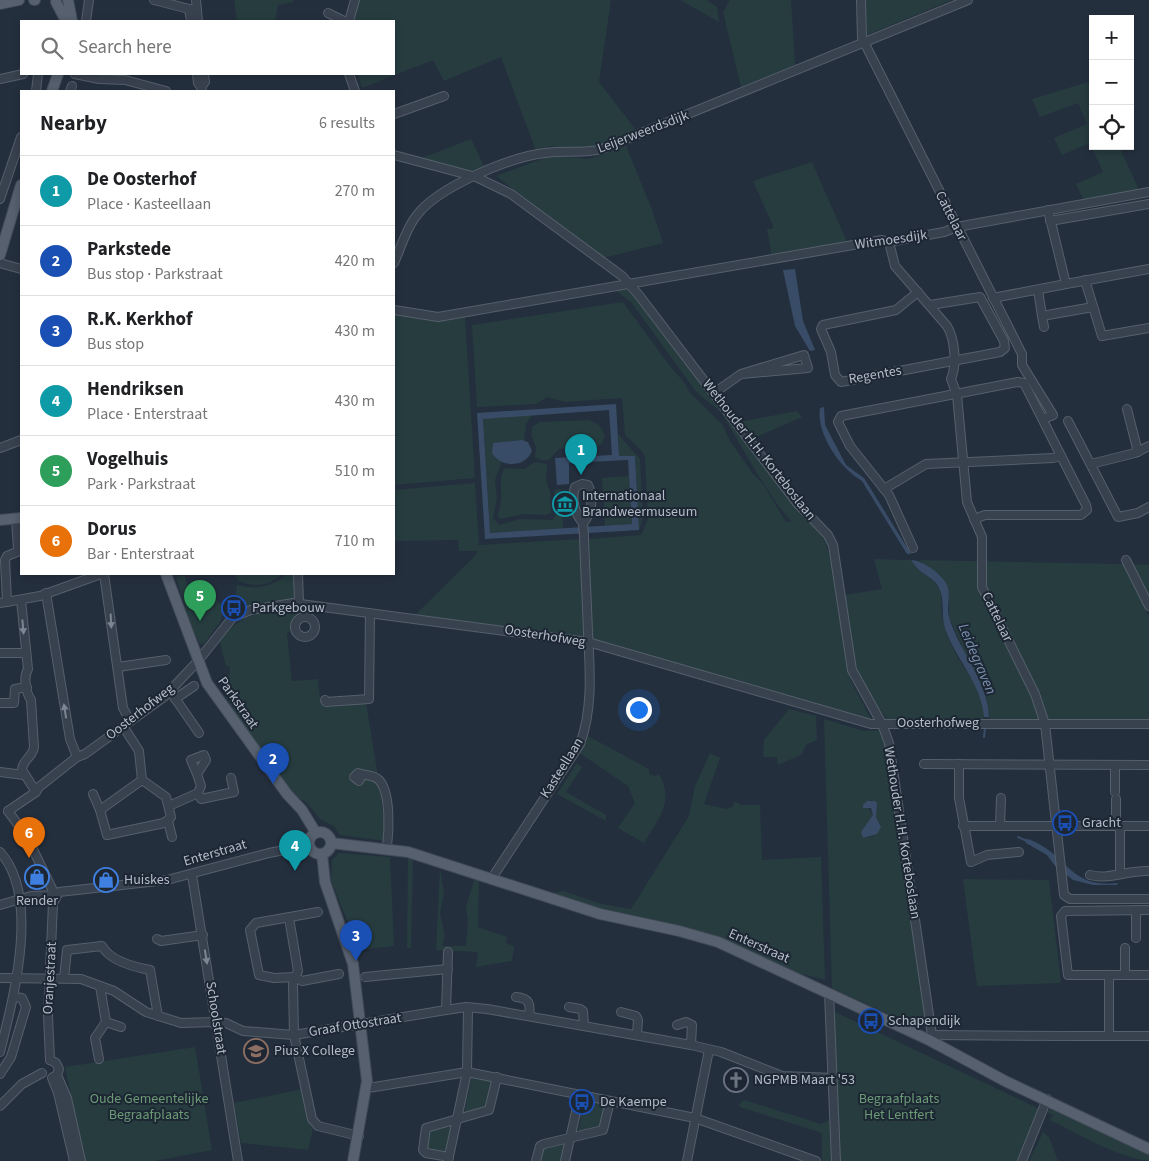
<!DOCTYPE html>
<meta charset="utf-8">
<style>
body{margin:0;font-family:"Source Sans 3",sans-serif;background:#f6f6f6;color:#202124}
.controls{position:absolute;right:15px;top:15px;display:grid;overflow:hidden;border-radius:0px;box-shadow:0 2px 8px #0003}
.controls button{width:45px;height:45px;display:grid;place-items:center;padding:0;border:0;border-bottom:1px solid #e0e0e0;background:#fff;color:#202124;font:25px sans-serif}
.you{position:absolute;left:638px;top:709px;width:18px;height:18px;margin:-12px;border:4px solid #fff;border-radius:50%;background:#1a73e8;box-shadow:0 0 0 8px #1a73e833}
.badge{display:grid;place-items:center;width:32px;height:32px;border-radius:50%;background:#ea580c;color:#fff;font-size:16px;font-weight:700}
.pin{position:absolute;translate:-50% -41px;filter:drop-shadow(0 1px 2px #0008)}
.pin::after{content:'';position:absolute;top:26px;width:18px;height:15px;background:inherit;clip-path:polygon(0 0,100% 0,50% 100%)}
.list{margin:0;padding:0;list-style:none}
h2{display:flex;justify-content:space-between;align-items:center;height:65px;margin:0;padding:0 20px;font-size:21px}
h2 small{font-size:16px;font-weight:400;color:#757577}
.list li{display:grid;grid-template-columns:32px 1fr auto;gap:15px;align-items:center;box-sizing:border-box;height:70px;padding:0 20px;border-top:1px solid #e0e0e0}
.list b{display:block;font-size:19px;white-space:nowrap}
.list p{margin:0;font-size:16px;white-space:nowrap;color:#757577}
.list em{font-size:16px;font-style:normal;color:#757577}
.icon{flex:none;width:28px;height:28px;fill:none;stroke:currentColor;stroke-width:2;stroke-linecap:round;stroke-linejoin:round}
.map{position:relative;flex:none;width:1149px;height:1161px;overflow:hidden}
.search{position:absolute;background:#fff;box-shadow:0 2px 8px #0003;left:20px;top:20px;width:375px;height:55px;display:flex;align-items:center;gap:12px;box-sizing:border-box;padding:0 18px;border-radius:0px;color:#757577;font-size:19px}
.panel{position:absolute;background:#fff;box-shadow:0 2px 8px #0003;left:20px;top:90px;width:375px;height:485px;border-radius:0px}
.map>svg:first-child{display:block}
.green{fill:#263c3f;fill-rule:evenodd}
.water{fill:#394c67;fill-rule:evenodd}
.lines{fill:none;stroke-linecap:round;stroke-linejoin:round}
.stream{stroke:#394c67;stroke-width:2}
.minor-casing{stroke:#565f6c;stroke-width:10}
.major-casing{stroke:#414a57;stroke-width:12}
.minor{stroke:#38414e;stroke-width:8}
.major{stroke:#56606e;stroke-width:10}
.oneway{fill:#7c8592}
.labels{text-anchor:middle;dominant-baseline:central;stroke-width:4;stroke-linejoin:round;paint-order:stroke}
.street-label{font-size:14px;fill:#b4bcc9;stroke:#1d2633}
.poi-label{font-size:14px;fill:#b4bcc9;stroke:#1d2633;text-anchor:start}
.park-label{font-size:14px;fill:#6b9a76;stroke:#1d2633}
.water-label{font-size:15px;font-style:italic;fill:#7c92b1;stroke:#1d2633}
</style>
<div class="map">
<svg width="1149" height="1161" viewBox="0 0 1149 1161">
<rect width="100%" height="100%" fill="#242f3e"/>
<g class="green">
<path d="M234 0H293V2L278 5 275 21H237Z"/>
<path d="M356 0H611L599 82 636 130 588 149 550 146 536 151 501 57 444 81 433 60 362 88 358 74H394V21H353Z"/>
<path d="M680 0H707L717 7 719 22Z"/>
<path d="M730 0H791L795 65 741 87 723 12Z"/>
<path d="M865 0H952L867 35Z"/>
<path d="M1088 82 1093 92V146H1119L1139 190 1084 200 1076 184 1103 172 1090 143 1062 155 1054 138 1087 124 1078 103 1040 117 1032 99Z"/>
<path d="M471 139 485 168 478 173 422 158Z"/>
<path d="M626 146 651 207 663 243 603 258 496 176 550 156 589 159Z"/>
<path d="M812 162 848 244 772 258 767 229H773V226L753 181Z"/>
<path d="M627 288 641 303 784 493 825 539 834 575 848 671 851 681 871 719 868 720 677 668 592 639 589 539 641 535 648 519 645 457 640 449 625 435 622 398 565 402 547 397 536 404 477 407 472 325 623 302 669 365 684 382 690 393 722 424 730 441 753 474 763 484 786 522H792L779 507 758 475 721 412 697 393 631 302 615 290Z"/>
<path d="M394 314 430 321 465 316 475 478 394 485Z"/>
<path d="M797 411 802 417 752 439 739 422Z"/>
<path d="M532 415 526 424 524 441 492 444 495 458 502 461 495 480 497 499 493 518 500 525 519 519 552 520 556 515 554 490 561 489 563 529 490 533 483 418Z"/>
<path d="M589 420 599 425 605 435C601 458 574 445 559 449L549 460H541L535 457 536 447 531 435 533 426 540 422Z"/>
<path d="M618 434 640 459 643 518 639 530 635 456H619Z"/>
<path d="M535 462 547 464 546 480 550 491 551 513 545 515 524 514 500 519 498 515 501 502V478L504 468 524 469Z"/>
<path d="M629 476 632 524 605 526 602 478Z"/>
<path d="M475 483 479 545 582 539 587 638 415 615 475 556 477 551H459L458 540 394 541V490Z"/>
<path d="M874 559 911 560C919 574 932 576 938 587 944 597 940 606 942 616 944 630 951 644 957 656 966 674 993 700 982 722L888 720C877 706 866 691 859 675 848 651 849 620 845 595L882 589Z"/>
<path d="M918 560 1123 564 1149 616V722L990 721 986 693 963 649 949 617V594L942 578Z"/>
<path d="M1130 564 1149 565V601Z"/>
<path d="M235 574H282C270 586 253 588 237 580Z"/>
<path d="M287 574H296L293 599 234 611 237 585C256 590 272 587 287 574Z"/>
<path d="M185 575 190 598 207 595 206 588 213 586C213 598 216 603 226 607L220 622 204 644H200L191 626 176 577Z"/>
<path d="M295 607 300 612 293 627 287 634 292 681 318 679 320 699 325 701 326 706 366 703 381 795 386 841 340 835 334 826 320 819 307 803 292 794 229 708 227 675 230 674 229 666H226L219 639C241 614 263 611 295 607Z"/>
<path d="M789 709 816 716 817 740 806 745 801 755 778 765 777 757H763L764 740Z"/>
<path d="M824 719 864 731 879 730 885 739 927 1026 917 1027 832 988ZM871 800 877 803 876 817 880 824 873 836 863 838 865 828 873 815 868 807Z"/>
<path d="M586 735 649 769V774L656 776 659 774C675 802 658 819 644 843L618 828 635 803 628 786 578 752Z"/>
<path d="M710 753 720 758 704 804 726 809 732 807 735 801 741 805H760L762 860 821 857 825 980 799 973 719 937 600 909 552 893 564 891 601 904 631 909 689 816 695 786Z"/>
<path d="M577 763 582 767 566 792 606 815V821L557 794Z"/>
<path d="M339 853 390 857 394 946 359 950 331 880 332 860Z"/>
<path d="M408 858 413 859 411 948H407Z"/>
<path d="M440 869 444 893 440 913 445 936 442 946H466L468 921 466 906 475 878 479 879 478 927 507 937 506 943 514 946 512 961 476 967 478 952 436 950Z"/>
<path d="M963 879 1049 880 1061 983 977 986Z"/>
<path d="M833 1011 1046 1112 1050 1109H1055L1149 1152V1161C1114 1156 1081 1135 1050 1120L1053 1115 1046 1112 1022 1161H839Z"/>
<path d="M195 1047 212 1150 155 1161H85L65 1067Z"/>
<path d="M472 1076 495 1082 488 1109 464 1114Z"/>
<path d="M302 1089 309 1123 313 1129 308 1150 241 1143 234 1103Z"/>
<path d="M584 1099 607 1103 602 1128 578 1133Z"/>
<path d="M744 1100 821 1124 831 1119 832 1161H822V1133L740 1107 739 1104Z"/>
<path d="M452 1124 447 1154 425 1147 429 1128Z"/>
<path d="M1043 1132 1049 1137 1058 1161H1029Z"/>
<path d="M564 1144 562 1161H537L540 1148Z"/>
</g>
<g class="water">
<path d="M795 269 803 321 815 350 810 351 795 326 783 270Z"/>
<path d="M616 404 619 456H635L639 530 485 539 477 413ZM609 410 612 455 555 458 557 485 569 484V463L628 460 632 524 490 533 483 419Z"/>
<path d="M824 407 825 425 846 465 864 478 911 554H907L862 481C840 468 816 434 820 408Z"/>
<path d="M522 440 528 442 532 451C525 468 501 468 492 453L493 443Z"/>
<path d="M911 560C922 560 940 573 946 583 952 593 946 606 949 617 959 652 988 680 989 717H984C982 685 957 661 946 631 940 616 946 600 938 586 932 576 919 574 911 560Z"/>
<path d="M867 801H875L877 803 876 817 881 827 877 834 863 838 861 832 873 815 871 808H863V805Z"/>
<path d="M1028 839C1068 853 1068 889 1118 883L1117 885H1093L1073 880 1055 866 1047 855 1026 843 1025 840Z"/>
</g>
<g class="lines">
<g class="stream">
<path d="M984 737 985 728"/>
<path d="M1018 837 1027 841"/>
</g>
<defs>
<g id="minor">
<path d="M154 0 197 11"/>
<path d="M196 0 198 21"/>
<path d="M861 0 862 38 1022 354V365L1053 415 1043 419"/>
<path d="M189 9 191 21"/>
<path d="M328 13 344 21"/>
<path d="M86 21 89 0"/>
<path d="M349 21 355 0"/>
<path d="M75 74 99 79 125 80 166 91"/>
<path d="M197 74 198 83 201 87"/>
<path d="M349 74 355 91"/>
<path d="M0 79 23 74"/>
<path d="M36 91 38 74"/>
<path d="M70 91 72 86"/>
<path d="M202 91 201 87 205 82 204 74"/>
<path d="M394 114 444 96"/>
<path d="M394 155 476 177 511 194 622 276 638 294 797 503 828 535 833 545 852 670 882 724 889 743 932 1035 929 1040"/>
<path d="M0 199 21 137"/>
<path d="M1048 210 1066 284 1149 269"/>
<path d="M1050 221 1149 204"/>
<path d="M889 242 895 266 947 326C955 339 957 365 951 379L957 395 967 502 982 537V587L1035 694 1045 724 1064 895 1070 899H1149"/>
<path d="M0 263 21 269"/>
<path d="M394 263C401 248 406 228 417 215 438 187 510 157 545 153 564 150 583 154 602 149L968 0"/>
<path d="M1085 280 1102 336 1149 328"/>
<path d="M1038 290 1042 316 1093 307"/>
<path d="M918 292 896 310 823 325 821 329 831 352 835 375 841 382 1000 352 1005 348 1004 341 980 297 930 305"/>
<path d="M993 298 1066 284"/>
<path d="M394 310 438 317 882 240 889 242 944 232 957 227 1149 192"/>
<path d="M1042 316 1044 327"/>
<path d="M714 393 741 374 808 368 804 355 741 374"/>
<path d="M1127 409 1138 452"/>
<path d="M1068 421 1118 517 1138 513 1149 507"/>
<path d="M0 448 21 440"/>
<path d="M1091 464 1135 453 1149 446"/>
<path d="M884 489 926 464 1053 458 1061 456"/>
<path d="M913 548 889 495 850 446 838 422 841 416 1018 382 1024 383 1086 505 1087 510 1081 515H985L974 519"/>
<path d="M1126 560 1149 606"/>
<path d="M104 574 123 708 130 721"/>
<path d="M298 574 299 603"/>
<path d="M46 593 70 739 77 757"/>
<path d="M21 600 28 669C23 677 26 693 31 700L34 747C33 757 22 760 22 770L36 792"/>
<path d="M7 602 5 560 7 556 17 552 18 549 16 519"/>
<path d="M0 603 40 596 101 574"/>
<circle cx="305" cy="627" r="10"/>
<path d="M0 653H26"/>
<path d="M118 667 166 660"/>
<path d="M170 691 199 733"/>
<path d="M175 699 194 686"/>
<path d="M325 700 326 702 369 699 370 613"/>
<path d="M0 703H14L15 689 27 687"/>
<path d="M123 726 139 751 142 780"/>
<path d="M924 764 1149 765"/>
<path d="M959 764V798L971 862 987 855 1019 852"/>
<path d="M1115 765V792"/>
<path d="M0 772 24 775"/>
<path d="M362 776 359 781 354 777 358 773C364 776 373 774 379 780 391 793 389 831 387 847"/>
<path d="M142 780 166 797 171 817 164 823 107 835 100 810Z"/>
<path d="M198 793 201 799 234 792 231 778"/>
<path d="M93 794 100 810"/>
<path d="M1116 799V826"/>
<path d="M169 806 198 793 201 786 197 774 206 760 204 755 191 760 197 774"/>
<path d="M8 811 36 792 39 787 77 757 85 754 164 697 198 661 233 617 251 610 293 603 588 642 871 724H1149"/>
<path d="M8 811 27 837 55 895"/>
<path d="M168 821 172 837"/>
<path d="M963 826H1149"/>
<path d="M1000 826 1001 798"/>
<path d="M1120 826V874"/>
<path d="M0 852C41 897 13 999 0 1052"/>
<path d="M192 875 238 1161"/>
<path d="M1090 875C1110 880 1128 870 1149 871"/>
<path d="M492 878 580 744C593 709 590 670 588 633 587 601 585 569 584 536L583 523C575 514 571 500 575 487L582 484 588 485C594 498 592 513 583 523"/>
<path d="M0 905 31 896 55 895"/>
<path d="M1149 910 1065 911 1061 916 1068 975H1149"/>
<path d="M318 912 256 923 250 930 259 975 274 978 295 977 293 984 294 1035 312 1119 318 1126 359 1136"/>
<path d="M289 918 298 971 295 977 302 981 339 974"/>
<path d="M1136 938V910"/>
<path d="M157 939 161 941 203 935"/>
<path d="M1125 975V948"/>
<path d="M1109 976V1036"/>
<path d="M365 977 448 969"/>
<path d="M0 978 81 979 114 991 146 1012 181 1023 216 1022 226 1023 243 1031 294 1035 446 1010 466 1007 487 1009 691 1045 721 1052 782 1076 833 1078"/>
<path d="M64 978 67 950 102 946C110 961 134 967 150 970L158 1016"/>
<path d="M829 993 836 1161"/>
<path d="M516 997C529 998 531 1004 529 1016"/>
<path d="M569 1007 580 1009 583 1011 584 1025"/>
<path d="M446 1010 448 952"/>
<path d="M621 1012 636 1016 638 1020 637 1034"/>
<path d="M106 1022 121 1027"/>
<path d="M677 1025 686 1022 692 1025 691 1045"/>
<path d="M932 1035 1066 1036"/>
<path d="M1068 1036H1149"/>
<path d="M99 1059 95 1038 106 1022 100 986"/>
<path d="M50 1060 48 1016 53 903 59 892 167 880 269 853 309 845"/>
<path d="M50 1060 56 1063 59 1069 57 1075 53 1077"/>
<path d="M0 1074 11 1057 26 1007 22 998 14 997"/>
<path d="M57 1075 67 1098 81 1161"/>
<path d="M52 1078 58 1093 74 1161"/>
<path d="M368 1088 467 1072 695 1118 816 1161"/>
<path d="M0 1106 22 1084 42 1073"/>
<path d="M449 1157 426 1153 423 1150 426 1128 489 1110 497 1077"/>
<path d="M448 1161 467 1072 468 1008"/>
<path d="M536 1161 540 1146 544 1144 603 1130 610 1101"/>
<path d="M565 1161 580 1094"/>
<path d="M687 1161 709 1050"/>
<path d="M1022 1161 1047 1099"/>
</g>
<g id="major">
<path d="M34 0H35"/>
<path d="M68 0 72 21"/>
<path d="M56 2 66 21"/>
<path d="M0 4 19 0"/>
<path d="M52 91 58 74"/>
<path d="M0 255 21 185"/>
<path d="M0 520 21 518"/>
<path d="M166 574 207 683 287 794 302 810 316 833"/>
<circle cx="320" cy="843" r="11"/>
<path d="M331 843 408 852 600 914 679 931 718 942 929 1040 1005 1081 1149 1149"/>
<path d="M322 854 325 882 353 964 367 1081 353 1161"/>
</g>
</defs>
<use href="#minor" class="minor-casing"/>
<use href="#major" class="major-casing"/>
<use href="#minor" class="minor"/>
<use href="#major" class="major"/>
</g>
<defs><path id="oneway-solid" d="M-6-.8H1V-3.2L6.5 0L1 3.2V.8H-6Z" transform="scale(1.25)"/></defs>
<g class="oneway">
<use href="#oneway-solid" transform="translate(111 621) rotate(87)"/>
<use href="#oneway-solid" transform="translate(23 627) rotate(85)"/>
<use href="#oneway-solid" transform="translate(65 711) rotate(-99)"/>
<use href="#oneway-solid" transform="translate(206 957) rotate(81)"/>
</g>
<defs>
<symbol id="museum-ring" viewBox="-11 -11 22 22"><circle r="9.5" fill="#1d2633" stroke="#0f9aa8" stroke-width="1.5"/><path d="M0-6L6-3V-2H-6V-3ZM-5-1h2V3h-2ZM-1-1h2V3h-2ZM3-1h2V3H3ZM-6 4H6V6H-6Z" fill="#0f9aa8"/></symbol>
<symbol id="bus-ring" viewBox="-11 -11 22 22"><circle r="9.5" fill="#1d2633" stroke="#1a4fb4" stroke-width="1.5"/><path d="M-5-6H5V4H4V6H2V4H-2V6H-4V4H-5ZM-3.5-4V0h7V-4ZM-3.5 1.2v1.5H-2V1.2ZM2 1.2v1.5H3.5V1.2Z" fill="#1a4fb4"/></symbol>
<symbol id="shop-ring" viewBox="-11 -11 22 22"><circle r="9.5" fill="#1d2633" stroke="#3f7fe0" stroke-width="1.5"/><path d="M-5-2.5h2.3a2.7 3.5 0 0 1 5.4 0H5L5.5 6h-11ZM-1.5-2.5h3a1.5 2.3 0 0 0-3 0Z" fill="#3f7fe0"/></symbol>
<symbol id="school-ring" viewBox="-11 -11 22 22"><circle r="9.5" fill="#1d2633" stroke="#8d6e63" stroke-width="1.5"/><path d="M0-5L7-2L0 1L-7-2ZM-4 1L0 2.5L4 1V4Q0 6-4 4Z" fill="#8d6e63"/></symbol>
<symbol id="church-ring" viewBox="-11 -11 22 22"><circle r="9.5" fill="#1d2633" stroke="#6b7280" stroke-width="1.5"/><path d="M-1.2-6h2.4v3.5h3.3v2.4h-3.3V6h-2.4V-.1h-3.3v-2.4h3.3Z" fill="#6b7280"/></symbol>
</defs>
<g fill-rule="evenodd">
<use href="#museum-ring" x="551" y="490" width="28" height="28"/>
<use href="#bus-ring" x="220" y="594" width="28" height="28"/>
<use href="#bus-ring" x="1051" y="809" width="28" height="28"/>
<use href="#shop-ring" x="23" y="863" width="28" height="28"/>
<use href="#shop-ring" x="92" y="866" width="28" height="28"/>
<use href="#bus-ring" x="857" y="1007" width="28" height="28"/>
<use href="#school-ring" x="242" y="1037" width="28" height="28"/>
<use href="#church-ring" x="722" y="1066" width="28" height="28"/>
<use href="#bus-ring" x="568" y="1088" width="28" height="28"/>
</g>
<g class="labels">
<g class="street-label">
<text transform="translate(643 132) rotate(-21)">Leijerweerdsdijk</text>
<text transform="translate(951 216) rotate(63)">Cattelaar</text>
<text transform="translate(891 240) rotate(-8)">Witmoesdijk</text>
<text transform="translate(875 375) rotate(-10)">Regentes</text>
<text transform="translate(759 450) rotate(52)">Wethouder H.H. Korteboslaan</text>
<text transform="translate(997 617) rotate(64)">Cattelaar</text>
<text transform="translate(545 636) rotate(9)">Oosterhofweg</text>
<text transform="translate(238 703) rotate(55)">Parkstraat</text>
<text transform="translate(140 712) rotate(-38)">Oosterhofweg</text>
<text x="938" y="723">Oosterhofweg</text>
<text transform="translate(562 768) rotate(-58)">Kasteellaan</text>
<text transform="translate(902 833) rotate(81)">Wethouder H.H. Korteboslaan</text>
<text transform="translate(215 853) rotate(-16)">Enterstraat</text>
<text transform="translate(759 946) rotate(24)">Enterstraat</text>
<text transform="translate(50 978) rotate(-87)">Oranjestraat</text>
<text transform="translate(216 1018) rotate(81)">Schoolstraat</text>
<text transform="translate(355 1025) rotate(-9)">Graaf Ottostraat</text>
</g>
<g class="poi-label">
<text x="582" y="496">Internationaal<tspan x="582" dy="16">Brandweermuseum</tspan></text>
<text x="252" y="608">Parkgebouw</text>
<text x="1082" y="823">Gracht</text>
<text x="124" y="880">Huiskes</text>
<text x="37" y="901" text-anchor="middle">Render</text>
<text x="888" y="1021">Schapendijk</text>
<text x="274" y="1051">Pius X College</text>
<text x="754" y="1080">NGPMB Maart '53</text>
<text x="600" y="1102">De Kaempe</text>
</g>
<g class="park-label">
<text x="149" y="1099">Oude Gemeentelijke<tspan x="149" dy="16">Begraafplaats</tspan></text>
<text x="899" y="1099">Begraafplaats<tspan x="899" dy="16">Het Lentfert</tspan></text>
</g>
<g class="water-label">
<text transform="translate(977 659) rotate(67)">Leidegraven</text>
</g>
</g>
</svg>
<div class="controls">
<button>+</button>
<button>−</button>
<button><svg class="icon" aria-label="locate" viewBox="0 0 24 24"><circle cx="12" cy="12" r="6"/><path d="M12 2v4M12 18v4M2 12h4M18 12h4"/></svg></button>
</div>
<div class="you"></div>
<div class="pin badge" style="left:581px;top:475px;background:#0f9aa8">1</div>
<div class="pin badge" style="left:273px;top:784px;background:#1a4fb4">2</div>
<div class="pin badge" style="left:356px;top:961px;background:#1a4fb4">3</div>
<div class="pin badge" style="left:295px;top:871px;background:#0f9aa8">4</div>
<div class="pin badge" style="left:200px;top:621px;background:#2e9e5b">5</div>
<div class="pin badge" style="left:29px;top:858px;background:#e8710a">6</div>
<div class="search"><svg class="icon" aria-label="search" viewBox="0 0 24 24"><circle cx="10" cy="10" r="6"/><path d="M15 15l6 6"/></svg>Search here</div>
<section class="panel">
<h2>Nearby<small>6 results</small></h2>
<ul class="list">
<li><span class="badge" style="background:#0f9aa8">1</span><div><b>De Oosterhof</b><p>Place · Kasteellaan</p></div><em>270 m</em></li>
<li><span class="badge" style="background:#1a4fb4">2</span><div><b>Parkstede</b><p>Bus stop · Parkstraat</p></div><em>420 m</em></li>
<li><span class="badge" style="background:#1a4fb4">3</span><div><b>R.K. Kerkhof</b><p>Bus stop</p></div><em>430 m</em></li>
<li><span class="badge" style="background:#0f9aa8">4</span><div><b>Hendriksen</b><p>Place · Enterstraat</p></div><em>430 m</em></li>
<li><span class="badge" style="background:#2e9e5b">5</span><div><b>Vogelhuis</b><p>Park · Parkstraat</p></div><em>510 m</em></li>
<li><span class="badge" style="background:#e8710a">6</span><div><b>Dorus</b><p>Bar · Enterstraat</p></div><em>710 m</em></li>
</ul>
</section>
</div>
